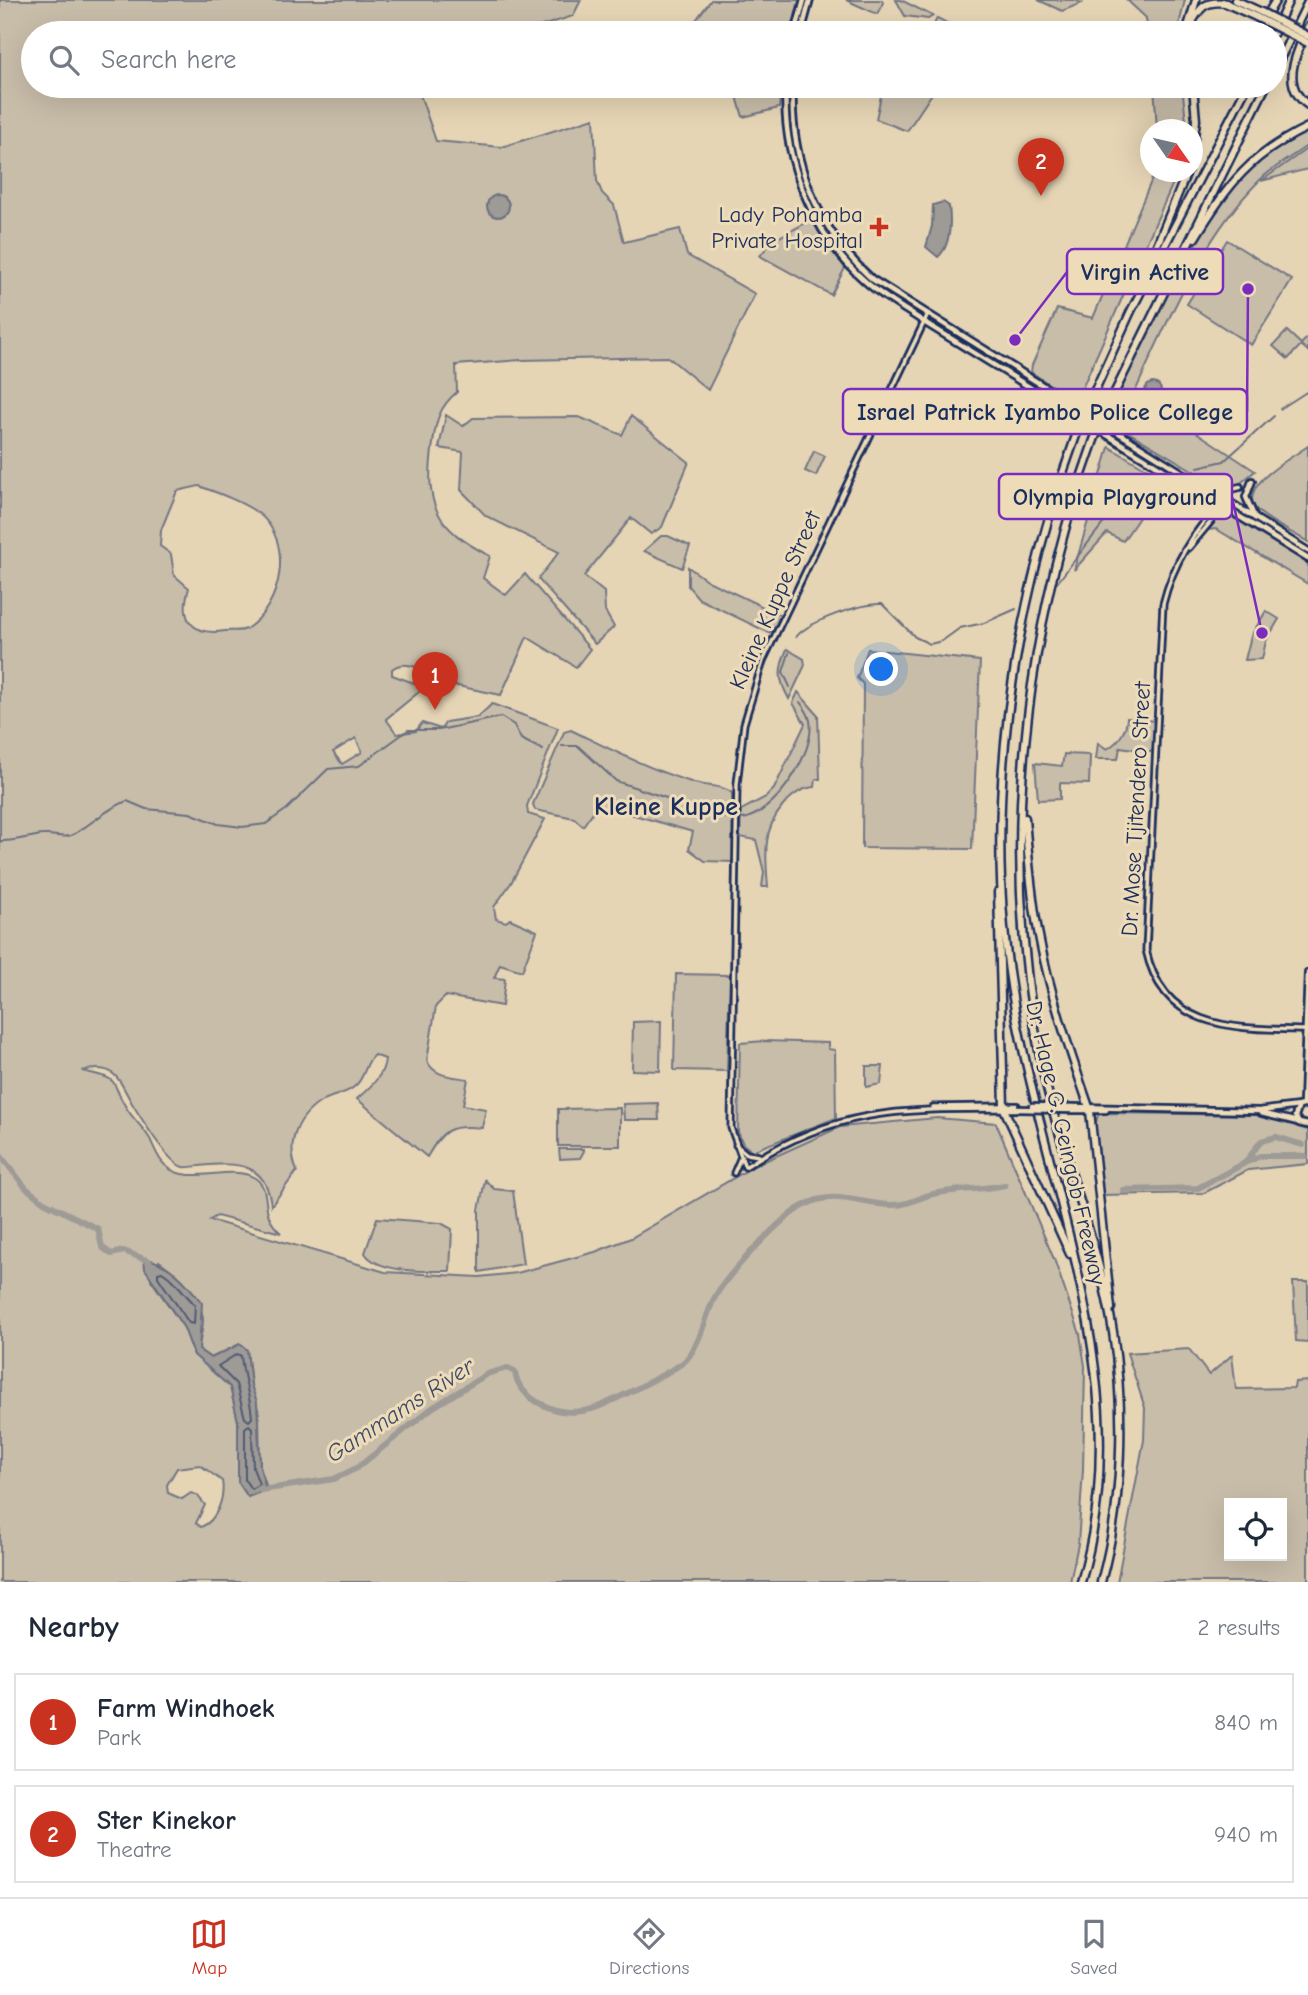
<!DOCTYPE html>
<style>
body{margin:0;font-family:"Comic Neue",sans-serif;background:#f6f6f7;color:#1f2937}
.controls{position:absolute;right:21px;bottom:21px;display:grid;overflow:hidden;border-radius:0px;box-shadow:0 7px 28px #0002}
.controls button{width:63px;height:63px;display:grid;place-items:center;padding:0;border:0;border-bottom:2px solid #e0e1e3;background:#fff;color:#1f2937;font:35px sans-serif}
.compass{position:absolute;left:1140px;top:119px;width:63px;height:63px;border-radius:50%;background:#fff;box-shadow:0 7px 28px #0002;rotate:124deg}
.you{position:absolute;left:882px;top:670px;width:24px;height:24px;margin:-18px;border:5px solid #fff;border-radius:50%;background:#1a73e8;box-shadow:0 0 0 10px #1a73e833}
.badge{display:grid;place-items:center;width:46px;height:46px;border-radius:50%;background:#c8321e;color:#fff;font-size:23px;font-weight:700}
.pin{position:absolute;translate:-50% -58px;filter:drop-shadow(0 2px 4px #0008)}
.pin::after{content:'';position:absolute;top:37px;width:24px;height:21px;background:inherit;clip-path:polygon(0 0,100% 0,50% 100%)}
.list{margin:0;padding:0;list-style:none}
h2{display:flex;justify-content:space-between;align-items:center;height:91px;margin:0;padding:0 28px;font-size:30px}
h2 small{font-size:23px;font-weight:400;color:#747a83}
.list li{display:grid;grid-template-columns:46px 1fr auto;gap:21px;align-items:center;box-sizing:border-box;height:98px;margin:0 14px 14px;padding:0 14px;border:2px solid #e0e1e3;border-radius:0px}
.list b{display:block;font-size:26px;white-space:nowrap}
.list p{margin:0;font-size:23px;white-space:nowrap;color:#747a83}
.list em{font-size:23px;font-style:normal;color:#747a83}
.icon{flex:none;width:38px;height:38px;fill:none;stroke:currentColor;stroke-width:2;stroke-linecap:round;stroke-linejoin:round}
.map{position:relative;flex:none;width:1308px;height:1582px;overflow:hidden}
.search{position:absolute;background:#fff;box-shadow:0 7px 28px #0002;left:21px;right:21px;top:21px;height:77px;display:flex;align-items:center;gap:18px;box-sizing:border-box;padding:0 24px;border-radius:38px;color:#747a83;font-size:26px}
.sheet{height:315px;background:#fff}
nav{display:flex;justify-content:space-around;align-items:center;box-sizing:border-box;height:98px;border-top:2px solid #e0e1e3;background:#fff;font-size:19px;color:#747a83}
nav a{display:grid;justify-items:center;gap:4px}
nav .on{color:#c8321e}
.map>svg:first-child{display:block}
.green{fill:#c8bda9;stroke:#727684;stroke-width:2;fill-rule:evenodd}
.water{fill:#9e9a96;stroke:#6a6f80;stroke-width:2}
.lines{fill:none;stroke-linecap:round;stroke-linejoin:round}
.shore{stroke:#4f5a74;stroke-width:2}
.stream{stroke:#6a6f80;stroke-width:2}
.river{stroke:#9e9a96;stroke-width:6}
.minor-casing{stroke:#1b2f5e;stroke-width:9}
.major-casing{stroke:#1b2f5e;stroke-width:10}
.highway-casing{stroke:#1b2f5e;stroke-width:11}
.minor{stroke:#eedcb9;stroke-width:3.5}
.major{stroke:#eedcb9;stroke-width:4.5}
.highway{stroke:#eedcb9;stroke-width:6}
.major-bridge-casing{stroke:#1b2f5e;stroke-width:10;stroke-linecap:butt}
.highway-bridge-casing{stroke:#1b2f5e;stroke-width:11;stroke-linecap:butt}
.major-bridge{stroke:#eedcb9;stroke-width:4.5}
.highway-bridge{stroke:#eedcb9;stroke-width:6}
.poi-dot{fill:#c8321e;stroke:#eedcb9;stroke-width:2.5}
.labels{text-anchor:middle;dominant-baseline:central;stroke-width:6;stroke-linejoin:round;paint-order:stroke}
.poi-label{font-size:23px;fill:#1b2f5e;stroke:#eedcb9;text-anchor:end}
.street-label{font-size:23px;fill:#1b2f5e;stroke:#eedcb9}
.water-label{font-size:24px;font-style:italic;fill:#3c4a6c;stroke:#eedcb9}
.quarter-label{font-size:26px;font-weight:bold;fill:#1b2f5e;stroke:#eedcb9}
.leader{fill:none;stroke:#7b2cbf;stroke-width:2.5}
.callout-dot{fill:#7b2cbf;stroke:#eedcb9;stroke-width:2.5}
.callout{fill:#eedcb9;stroke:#7b2cbf;stroke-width:2.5}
.callout-label{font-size:24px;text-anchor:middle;font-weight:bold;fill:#1b2f5e}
</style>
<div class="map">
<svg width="1308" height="1582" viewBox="0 0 1308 1582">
<rect width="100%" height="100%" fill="#e6d5b5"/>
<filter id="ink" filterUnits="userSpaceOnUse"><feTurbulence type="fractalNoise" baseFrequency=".0143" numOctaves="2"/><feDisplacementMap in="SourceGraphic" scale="14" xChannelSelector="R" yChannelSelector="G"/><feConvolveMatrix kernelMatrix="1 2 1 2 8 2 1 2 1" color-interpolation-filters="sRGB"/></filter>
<g filter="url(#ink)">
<g class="green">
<path d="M0 0H581L573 16 520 33H33V86H417L436 141 502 147 594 118 597 181 602 193 614 205 624 242 680 229 687 255 755 294 708 390 668 357 521 360 456 365 457 392C439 407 436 421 433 443 424 504 435 528 490 556L483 578 506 595 525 574 590 649 576 667 527 637 501 695 438 682V678C423 671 406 658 392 669V675L425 687 386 719 397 734 416 731 422 723 441 729 446 722 478 717 492 704 558 728 527 806 528 814 545 819 511 883 494 907 496 919 506 922 510 919 537 931 522 971 500 964 494 978 505 979 502 1006 446 996 436 1006 427 1060C433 1077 452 1076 468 1079L463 1105 486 1109 482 1128C450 1124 443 1129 427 1157L357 1099C369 1088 384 1076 385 1059L374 1055C364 1063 366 1078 354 1087 346 1094 333 1095 324 1100 298 1115 285 1142 297 1171L271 1206C267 1162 237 1162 199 1166 194 1166 188 1168 183 1167 168 1163 142 1119 133 1105 118 1080 118 1063 82 1071 124 1080 108 1079 127 1109 134 1120 143 1127 150 1139 154 1147 158 1160 166 1166 188 1187 229 1163 255 1178 274 1191 257 1213 281 1233L217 1216 210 1220 385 1272 479 1277 517 1273 595 1252 631 1238 756 1165 840 1127 937 1118 996 1123 1054 1259 1080 1334 1085 1366 1083 1470 1078 1544 1070 1582H0ZM199 486C218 493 241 501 258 513 294 540 283 606 246 629 240 632 232 630 225 631 192 636 179 620 189 588L174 575 171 554 160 546 161 530 177 491ZM356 738 362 752 342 764 333 752ZM159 1261C179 1275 198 1292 203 1317 204 1327 199 1340 199 1350L211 1358 240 1344 247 1350 251 1385 259 1413 260 1467 266 1485 238 1482V1421L230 1387 194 1355 184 1328 151 1280ZM200 1465 222 1481C225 1497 217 1521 201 1527L196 1523 205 1505 197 1495 191 1493 182 1499 168 1493 167 1485 177 1468Z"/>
<path d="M711 0H799L791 33H663L693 24Z"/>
<path d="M846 0H882L883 3 877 14Z"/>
<path d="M896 0H901L933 16 928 19 905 16Z"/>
<path d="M1038 0H1075L1082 3 1062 11Z"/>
<path d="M1127 0H1185L1177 33H1148L1146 18Z"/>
<path d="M937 18 966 33H930Z"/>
<path d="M734 86H781L779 108 743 117Z"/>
<path d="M883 86H937L907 131 876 119Z"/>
<path d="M1154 86H1182L1187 129H1157Z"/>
<path d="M1308 130V145C1293 156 1273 167 1260 180 1202 237 1163 330 1130 403L1115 398 1163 300 1202 232 1236 180 1263 155Z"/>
<path d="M1308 148V169L1261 181Z"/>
<path d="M1155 172H1178L1076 402 1031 372 1032 365 1057 309 1093 318Z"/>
<path d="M809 221 814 223 845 268 831 295 760 256 772 241Z"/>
<path d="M1227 240 1292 280 1251 345 1187 304Z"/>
<path d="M1287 331 1301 344 1308 337V351L1301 345 1288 359 1273 346Z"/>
<path d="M1137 393 1255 471 1237 486H1219L1120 427Z"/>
<path d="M446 415 463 426 473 418 579 417 622 435 631 416 689 462 662 527 651 534 631 518 584 576 604 592 605 611 614 627 595 644 538 579 559 552 486 516 461 490 463 452 439 448Z"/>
<path d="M1308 446V542C1292 532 1270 523 1257 510 1235 487 1293 457 1308 446Z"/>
<path d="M1109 447 1211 506 1202 518 1152 490 1140 516 1123 541 1107 533 1074 570Z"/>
<path d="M814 451 825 456 816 476 805 471Z"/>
<path d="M1221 513 1234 517 1308 563V584L1216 529 1209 530Z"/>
<path d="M661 536H668L690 546 682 568 644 551Z"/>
<path d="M688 567 708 581 780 615 773 631 769 633 699 599 688 586Z"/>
<path d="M1266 611 1279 619 1266 641 1262 659 1245 660 1251 636Z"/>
<path d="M787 649 804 659 805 665 789 699C778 679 778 670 787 649Z"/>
<path d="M868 649 980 661 972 849 862 848 863 684 857 678Z"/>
<path d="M798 692 818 715 820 779H816L815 787C791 788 769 819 767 842 765 856 767 872 768 887H762L764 872 756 840 740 837 741 810 766 797 774 789 805 724 793 703Z"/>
<path d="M1127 718 1155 721 1153 752 1120 747 1118 759H1096L1098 743 1107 749C1119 742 1126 732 1127 718Z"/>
<path d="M571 730C610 749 649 769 691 782 705 787 720 784 732 793L733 862 705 861 689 849 693 832 627 813 595 809 583 826 574 818 535 810 533 804 564 732Z"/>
<path d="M1064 754 1090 755 1089 784 1060 783V799L1038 800 1035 763 1062 766Z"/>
<path d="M676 974 730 975 727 1071 674 1070Z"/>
<path d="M661 1021 660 1071 632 1070 633 1022Z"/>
<path d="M765 1041 828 1043V1049L835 1050 836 1118 752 1151 743 1144 738 1132 740 1043Z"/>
<path d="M866 1066H883L881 1084 866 1087Z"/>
<path d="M658 1103 659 1120H624L623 1104Z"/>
<path d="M620 1108V1146H558V1109Z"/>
<path d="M1107 1113 1260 1115 1308 1130V1164L1248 1170 1204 1193 1102 1195 1095 1126 1098 1115Z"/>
<path d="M559 1149H584V1151L580 1158 560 1159Z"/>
<path d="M485 1180 494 1189 513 1191 523 1264 479 1272V1210Z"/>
<path d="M377 1218 441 1223 452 1229 450 1271C429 1271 378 1274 365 1253Z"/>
<path d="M1293 1282H1308V1342L1296 1341Z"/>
<path d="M1189 1349 1209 1375 1232 1355 1236 1389 1294 1388 1295 1382 1308 1381V1582H1117L1144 1440 1145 1408 1127 1353ZM1282 1503V1556H1229V1503Z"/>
</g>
<g class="water">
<circle cx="498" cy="206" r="11"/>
<path d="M943 202 949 206C951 222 951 246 938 257L926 247 932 226 933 205Z"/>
<circle cx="1153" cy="391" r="8"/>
<path d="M144 1258C171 1264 186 1282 202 1303L199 1350 211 1358 240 1344 247 1350 251 1385 257 1402 260 1467 266 1490 248 1497 238 1482V1421L230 1387 194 1355 184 1328 145 1269Z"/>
</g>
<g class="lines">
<g class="shore">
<path d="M162 1272 173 1280 195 1305 194 1324 189 1323 158 1277V1273Z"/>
<path d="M237 1354 241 1356C243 1378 251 1399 252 1418L249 1421 245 1418 236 1384 218 1366Z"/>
<path d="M249 1425 252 1428 253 1468 259 1484 251 1489 245 1480V1428Z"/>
</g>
<g class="stream">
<path d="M1280 409 1308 391"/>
<path d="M1198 467 1224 461 1274 416"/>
<path d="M1057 583 1126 494 1163 474"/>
<path d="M796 637C809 621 861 603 882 604L915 637 930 644 942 641 960 628 984 623 1016 609"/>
<path d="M789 653 783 672 790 687"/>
<path d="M562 746H578L616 781 726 818"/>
<path d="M742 819C774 815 816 752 810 721 809 713 804 707 800 702"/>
<path d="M0 841C16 842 28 836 44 835 55 834 65 840 76 833 94 822 106 809 127 801L146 809 190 813 218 824 242 827 266 824 287 809 328 769 359 766 408 730H439L501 717 514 725 521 739 543 750"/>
</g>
<g class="river">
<path d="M0 1155 26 1188 44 1202 98 1229 102 1247 111 1254 124 1251 149 1261"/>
<path d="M1247 1162 1260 1156H1305"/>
<path d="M1123 1190 1198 1188 1245 1163 1261 1141 1276 1137 1303 1145"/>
<path d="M261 1490 334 1479 357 1468 432 1408 487 1374 507 1368 515 1372C517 1390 534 1402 550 1408 563 1413 579 1413 592 1409 605 1405 678 1369 686 1360 702 1341 704 1318 715 1297 726 1276 781 1217 803 1206 835 1188 860 1205 891 1205 905 1205 914 1201 926 1196 944 1189 983 1190 1005 1185"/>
</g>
<defs>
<g id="minor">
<path d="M927 316 763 661 744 724 737 784 731 1128 745 1167C835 1108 900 1109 1004 1109"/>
<path d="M1225 500C1195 528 1173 564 1163 604L1146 950C1164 1033 1238 1028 1306 1030"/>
<path d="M1189 548 1228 501"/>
<path d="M933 1107 1002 1106"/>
<path d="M736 1145 747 1154 759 1156"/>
<path d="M734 1173 740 1159"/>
</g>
<g id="major">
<path d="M795 33 804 0"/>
<path d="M801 33 810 0"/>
<path d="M786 86C781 157 812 235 866 282 884 298 905 309 924 322L1308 559"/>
<path d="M793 86C789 160 817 229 872 279L1308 551"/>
<path d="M1252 481 1246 497 1254 516"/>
<path d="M1210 488 1227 490 1240 487"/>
<path d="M1303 1104 1308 973"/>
<path d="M1308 1104 1299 1106 1295 1116 1299 1123 1308 1125"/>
<path d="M1073 1107 1259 1111 1299 1106"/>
<path d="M1017 1109H1004V1106H1017"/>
<path d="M1074 1110H1106"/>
<path d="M1261 1113 1298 1122"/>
</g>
<g id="highway">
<path d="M1235 0 1259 11"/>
<path d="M1223 2 1256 17"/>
<path d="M1191 24C1200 7 1206 0 1226 3"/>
<path d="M1308 27C1297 52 1279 85 1308 105"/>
<path d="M1186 33 1196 0"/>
<path d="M1191 33 1192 21"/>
<path d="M1256 33 1276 0"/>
<path d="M1274 33 1289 0"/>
<path d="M1275 69 1308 2"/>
<path d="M1192 154 1196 120 1193 86"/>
<path d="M1195 238C1227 185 1251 154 1308 127"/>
<path d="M1140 286 1187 172"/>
<path d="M1090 401 1131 311 1247 86"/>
<path d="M1106 410 1266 86"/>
<path d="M1078 430C1010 614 980 815 1015 1010 1049 1199 1139 1388 1081 1582"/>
<path d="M1094 440C1021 640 999 857 1042 1067 1061 1156 1099 1242 1113 1332 1125 1413 1123 1503 1101 1582"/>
<path d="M1025 818C1028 856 1031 893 1038 931 1049 991 1069 1049 1089 1107"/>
<path d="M998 892 1004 1106"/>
<path d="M1004 1109 1070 1254"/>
<path d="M1090 1111 1111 1308"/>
</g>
</defs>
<use href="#minor" class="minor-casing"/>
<use href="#major" class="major-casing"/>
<use href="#highway" class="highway-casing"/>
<use href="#minor" class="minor"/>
<use href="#major" class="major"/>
<use href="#highway" class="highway"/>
<defs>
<g id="major-bridge">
<path d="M1032 1106 1073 1107"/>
<path d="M1017 1109 1074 1110"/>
</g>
<g id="highway-bridge">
<path d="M1259 11 1308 36"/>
<path d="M1256 17 1308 43"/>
<path d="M1078 430 1090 401"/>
<path d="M1094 440 1106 410"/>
</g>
</defs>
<use href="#major-bridge" class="major-bridge-casing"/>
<use href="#highway-bridge" class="highway-bridge-casing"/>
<use href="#major-bridge" class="major-bridge"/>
<use href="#highway-bridge" class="highway-bridge"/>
</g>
</g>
<path class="poi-dot" d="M875.5 216.5h7v7h7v7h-7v7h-7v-7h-7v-7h7z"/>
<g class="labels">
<g class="poi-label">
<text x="863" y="214">Lady Pohamba<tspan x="863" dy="26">Private Hospital</tspan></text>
</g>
<g class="street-label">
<text transform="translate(775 600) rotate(-66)">Kleine Kuppe Street</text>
<text transform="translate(1136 809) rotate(-87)">Dr. Mose Tjitendero Street</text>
<text transform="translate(1066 1143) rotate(77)">Dr. Hage G. Geingob Freeway</text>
</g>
<g class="water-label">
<text transform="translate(400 1410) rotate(-33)">Gammams River</text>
</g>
<g class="quarter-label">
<text x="666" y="807">Kleine Kuppe</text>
</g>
</g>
<path class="leader" d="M1015 340L1067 272M1248 289L1247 412M1262 633L1232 497"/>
<g class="callout-dot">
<circle cx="1015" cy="340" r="7"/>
<circle cx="1248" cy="289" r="7"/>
<circle cx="1262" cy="633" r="7"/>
</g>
<g class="callout">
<rect x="1067" y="249" width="156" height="45" rx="7"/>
<rect x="843" y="389" width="404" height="45" rx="7"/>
<rect x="999" y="474" width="233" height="45" rx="7"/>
</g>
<g class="callout-label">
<text x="1145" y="280">Virgin Active</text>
<text x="1045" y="420">Israel Patrick Iyambo Police College</text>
<text x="1115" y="505">Olympia Playground</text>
</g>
</svg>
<div class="controls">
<button><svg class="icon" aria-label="locate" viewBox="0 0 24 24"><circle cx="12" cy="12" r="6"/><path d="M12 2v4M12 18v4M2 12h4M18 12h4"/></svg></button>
</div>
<svg class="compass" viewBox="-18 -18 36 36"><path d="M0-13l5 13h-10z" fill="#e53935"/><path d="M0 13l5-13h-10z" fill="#747a83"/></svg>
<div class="you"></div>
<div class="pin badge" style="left:435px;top:710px">1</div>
<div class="pin badge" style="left:1041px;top:196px">2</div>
<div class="search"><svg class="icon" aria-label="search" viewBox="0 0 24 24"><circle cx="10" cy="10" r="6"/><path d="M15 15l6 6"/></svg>Search here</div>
</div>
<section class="sheet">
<h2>Nearby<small>2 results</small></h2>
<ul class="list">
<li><span class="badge">1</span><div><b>Farm Windhoek</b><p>Park</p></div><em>840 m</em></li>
<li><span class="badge">2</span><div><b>Ster Kinekor</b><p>Theatre</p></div><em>940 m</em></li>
</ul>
</section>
<nav>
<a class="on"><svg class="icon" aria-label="map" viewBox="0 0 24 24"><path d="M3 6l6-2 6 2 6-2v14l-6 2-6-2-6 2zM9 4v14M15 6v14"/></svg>Map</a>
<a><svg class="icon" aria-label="directions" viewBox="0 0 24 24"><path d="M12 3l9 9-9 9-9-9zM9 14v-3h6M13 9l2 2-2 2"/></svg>Directions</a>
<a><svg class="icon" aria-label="saved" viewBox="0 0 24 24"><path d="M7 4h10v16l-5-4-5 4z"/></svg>Saved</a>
</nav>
